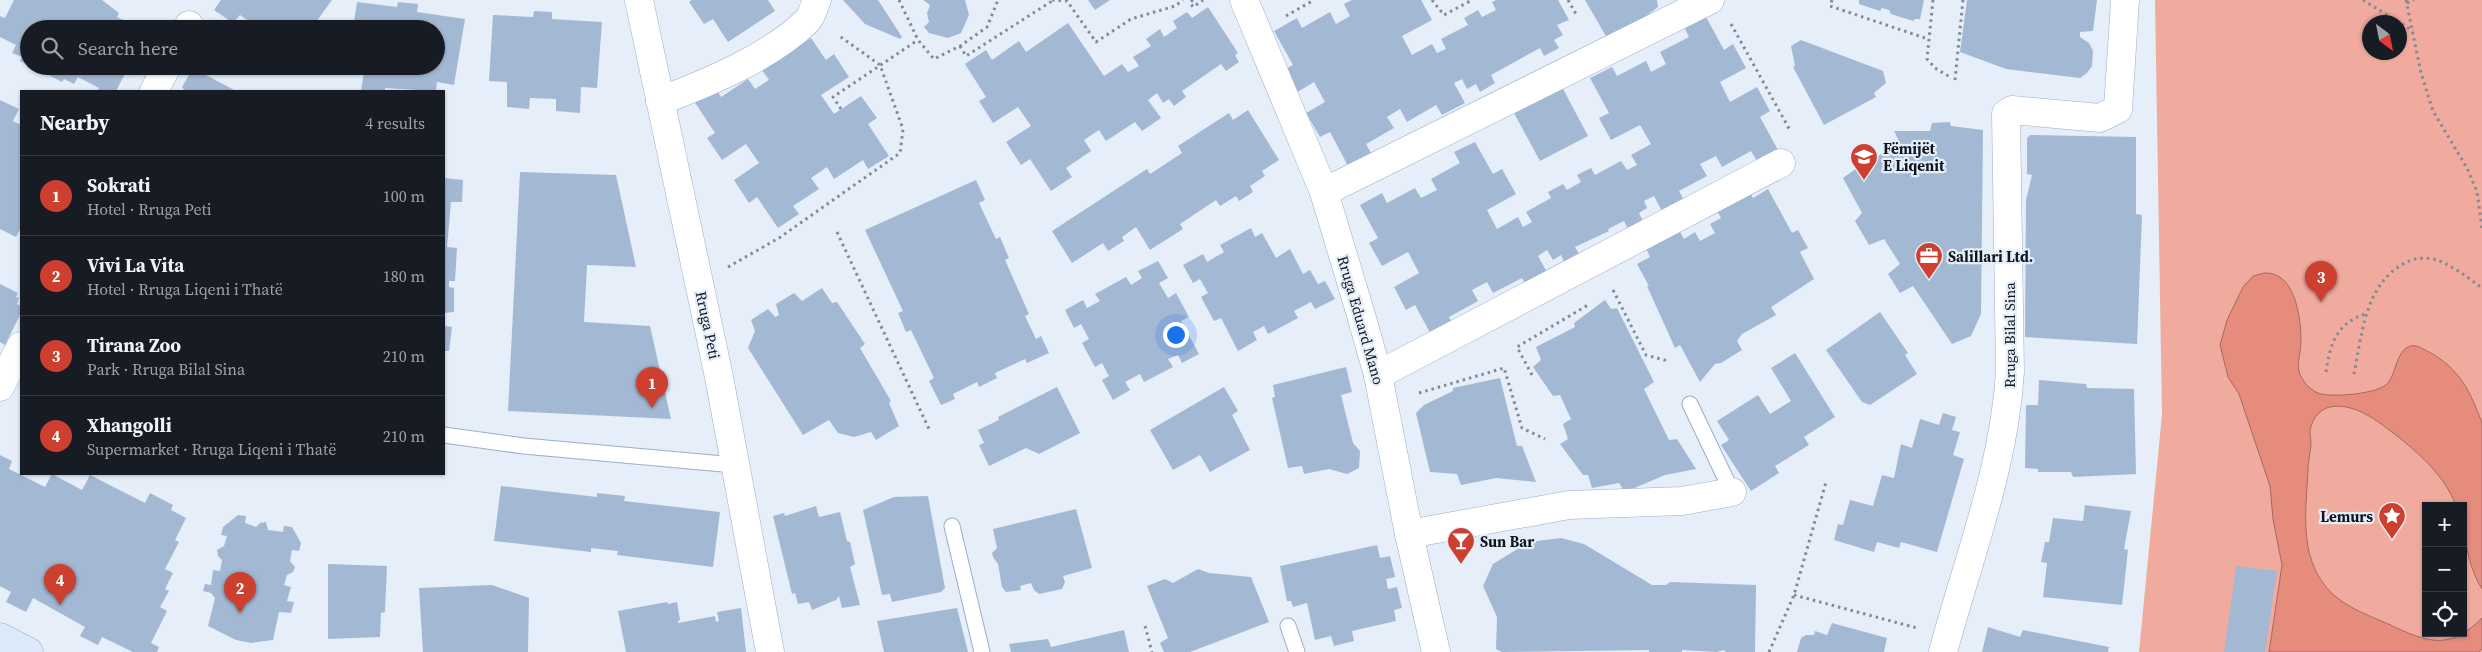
<!DOCTYPE html>
<meta charset="utf-8">
<style>
body{margin:0;font-family:"Source Serif 4",serif;background:#242831;color:#f1f3f6}
.controls{position:absolute;right:15px;bottom:15px;display:grid;overflow:hidden;border-radius:0px;box-shadow:0 1px 4px #0004}
.controls button{width:45px;height:45px;display:grid;place-items:center;padding:0;border:0;border-bottom:1px solid #363941;background:#171b24;color:#f1f3f6;font:25px sans-serif}
.compass{position:absolute;left:2362px;top:15px;width:45px;height:45px;border-radius:50%;background:#171b24;box-shadow:0 1px 4px #0004;rotate:148deg}
.you{position:absolute;left:1175px;top:334px;width:18px;height:18px;margin:-12px;border:4px solid #fff;border-radius:50%;background:#1a73e8;box-shadow:0 0 0 8px #1a73e833}
.badge{display:grid;place-items:center;width:32px;height:32px;border-radius:50%;background:#cd4030;color:#fff;font-size:16px;font-weight:700}
.pin{position:absolute;translate:-50% -41px;filter:drop-shadow(0 1px 2px #0008)}
.pin::after{content:'';position:absolute;top:26px;width:18px;height:15px;background:inherit;clip-path:polygon(0 0,100% 0,50% 100%)}
.list{margin:0;padding:0;list-style:none}
h2{display:flex;justify-content:space-between;align-items:center;height:65px;margin:0;padding:0 20px;font-size:21px}
h2 small{font-size:16px;font-weight:400;color:#9ea1a6}
.list li{display:grid;grid-template-columns:32px 1fr auto;gap:15px;align-items:center;box-sizing:border-box;height:80px;padding:0 20px;border-top:1px solid #363941}
.list b{display:block;font-size:19px;white-space:nowrap}
.list p{margin:0;font-size:16px;white-space:nowrap;color:#9ea1a6}
.list em{font-size:16px;font-style:normal;color:#9ea1a6}
.icon{flex:none;width:28px;height:28px;fill:none;stroke:currentColor;stroke-width:2;stroke-linecap:round;stroke-linejoin:round}
.map{position:relative;flex:none;width:2482px;height:652px;overflow:hidden}
.search{position:absolute;background:#171b24;box-shadow:0 1px 4px #0004;left:20px;top:20px;width:425px;height:55px;display:flex;align-items:center;gap:12px;box-sizing:border-box;padding:0 18px;border-radius:28px;color:#9ea1a6;font-size:19px}
.panel{position:absolute;background:#171b24;box-shadow:0 1px 4px #0004;left:20px;top:90px;width:425px;height:385px;border-radius:0px}
.map>svg:first-child{display:block}
.green{fill:#f1aa9e;fill-rule:evenodd}
.water{fill:#e68c7d;stroke:#a66961}
.building{fill:#a3b9d3}
.lines{fill:none;stroke-linecap:round;stroke-linejoin:round}
.lane-casing{stroke:#99afca;stroke-width:17}
.street-casing{stroke:#99afca;stroke-width:29}
.secondary-casing{stroke:#99afca;stroke-width:29}
.path{stroke:#828a95;stroke-width:3;stroke-dasharray:2.5 4;stroke-linecap:butt}
.lane{stroke:#fff;stroke-width:15}
.street{stroke:#fff;stroke-width:28}
.secondary{stroke:#dceafb;stroke-width:28}
.labels{text-anchor:middle;dominant-baseline:central;stroke-width:4.5;stroke-linejoin:round;paint-order:stroke}
.poi-label{font-size:15px;font-weight:bold;fill:#0f1620;stroke:#e5eef9;text-anchor:start}
.street-label{font-size:15px;fill:#0f1620;stroke:#e5eef9}
</style>
<div class="map">
<svg width="2482" height="652" viewBox="0 0 2482 652">
<rect width="100%" height="100%" fill="#e5eef9"/>
<path class="green" d="M2155 0H2482V652H2139L2162 415ZM2370 22H2400V52H2370ZM2426 506H2463V633H2426Z"/>
<path class="water" d="M2264 273C2295 271 2301 317 2301 341 2301 351 2297 363 2299 371 2301 380 2310 390 2318 393 2331 398 2379 394 2388 383 2396 373 2396 353 2408 347 2416 343 2422 349 2429 352 2460 369 2470 391 2482 423V589C2467 565 2463 533 2463 506H2456C2444 471 2406 442 2377 421 2357 407 2322 394 2311 426 2309 432 2311 438 2311 445 2310 453 2308 462 2308 471 2306 510 2299 554 2326 587 2345 609 2372 616 2397 628 2433 645 2453 647 2482 618V649L2479 652H2269L2282 565 2273 519 2270 486 2239 394 2228 377 2220 345 2227 320 2243 287 2253 276Z"/>
<g class="building">
<path d="M14 0H102L119 13 117 17 141 29H29V65L20 61 22 57 12 53 16 45 0 37V16L5 18Z"/>
<path d="M221 0H332L311 29H260L240 15 233 23 214 10Z"/>
<path d="M692 0H768L775 11 728 42 713 19 704 24 689 2Z"/>
<path d="M843 0H878L902 37 900 39 865 24Z"/>
<path d="M923 0H965L969 15 961 33 948 38 929 33 924 27 929 22 927 13 930 5Z"/>
<path d="M1088 0H1110L1095 10Z"/>
<path d="M1352 0H1421L1432 20 1402 36 1412 55 1432 44 1437 53 1446 49 1441 39 1468 25 1464 18 1478 10 1482 17 1496 10 1492 2 1496 0H1558L1569 20 1557 25 1563 35 1554 40 1559 48 1544 56 1540 48 1491 75 1495 83 1480 92 1476 84 1467 89 1462 79 1454 83 1465 103 1442 115 1436 105 1407 122 1400 109 1387 117 1394 128 1366 144 1371 153 1348 166 1330 132 1320 137 1306 113 1325 102 1314 82 1296 93 1284 70 1293 65 1274 31 1297 18 1302 28 1330 12 1336 24 1350 16 1344 4Z"/>
<path d="M1585 0H1657L1658 7 1610 43Z"/>
<path d="M1859 0H1924L1920 19H1915L1913 21 1891 14 1889 10 1882 8 1880 11 1859 4Z"/>
<path d="M1967 0H2097L2093 31 2080 32V37L2089 43 2093 51 2092 66 2087 73 2080 78 2006 69 1960 52Z"/>
<path d="M357 2 397 7 398 2 418 4 417 12 465 19 454 85 437 82 436 91 385 88V91H361L364 71 347 66H436V29H353Z"/>
<path d="M1208 7 1238 53 1235 55 1239 62 1226 71 1221 64 1182 91 1186 97 1174 106 1169 99 1163 103 1157 93 1148 100 1161 118 1142 131 1135 122 1106 141 1099 130 1084 140 1091 151 1066 168 1072 177 1051 191 1030 159 1021 165 1006 142 1031 126 1018 107 993 123 979 101 986 97 965 64 986 50 992 60 1019 41 1026 52 1068 23 1104 76 1122 64 1128 72 1139 66 1133 57 1151 46 1146 39 1160 29 1164 37 1177 28 1173 21 1187 12 1192 18Z"/>
<path d="M534 11 552 12V19L602 22 597 88 581 87 580 113 556 111V99L530 98 529 109 507 107V82L489 81 493 15 533 17Z"/>
<path d="M1705 15 1724 50 1733 44 1746 68 1720 82 1730 102 1757 87 1770 111 1760 117 1778 150 1757 161 1751 151 1722 167 1716 156 1700 164 1707 176 1679 191 1685 202 1663 213 1654 196 1644 201 1647 208 1639 213 1643 221 1628 229 1624 221 1608 229 1609 231 1575 247 1580 255 1565 264 1561 255 1553 260 1547 250 1538 256 1549 276 1527 288 1522 278 1493 293 1487 282 1472 290 1478 301 1449 317 1455 327 1433 338 1415 305 1406 310 1394 287 1419 273 1408 252 1382 266 1369 243 1378 238 1360 205 1382 193 1387 203 1415 188 1421 198 1437 190 1431 179 1460 163 1454 152 1475 142 1493 174 1502 169 1516 194 1487 210 1497 229 1518 217 1523 227 1532 222 1526 212 1551 198 1548 192 1563 184 1567 190 1581 182 1577 175 1591 168 1595 175 1621 161 1627 170 1637 165 1631 155 1651 144 1640 125 1611 140 1599 118 1609 113 1590 78 1612 67 1617 76 1646 61 1651 72 1666 64 1660 52 1689 37 1684 27Z"/>
<path d="M811 38 826 60 834 54 849 77 821 95 834 114 861 96 877 118 868 124 889 156 868 169 863 160 834 179 827 167 811 178 819 189 793 206 799 214 778 228 757 197 749 203 734 180 759 163 746 144 722 160 707 138 715 133 694 101 715 87 721 97 748 79 755 89 769 80 762 70Z"/>
<path d="M1801 40 1883 71 1886 83 1874 93 1876 97 1824 125 1793 67 1795 66 1791 46Z"/>
<path d="M52 66H129L116 91H97L99 88 78 77 74 84 64 79 62 82 47 74Z"/>
<path d="M193 68 236 91H185L182 87Z"/>
<path d="M1562 87 1588 136 1540 161 1514 113Z"/>
<path d="M0 100 19 109 13 121 21 125V227L16 237 0 229Z"/>
<path d="M1248 110 1279 160 1262 171 1265 176 1250 186 1253 192 1239 201 1236 196 1220 206 1216 200 1180 224 1183 229 1150 250 1136 227 1122 237 1124 241 1108 251 1103 243 1072 263 1052 231 1147 169 1150 174 1182 153 1178 146 1229 113 1233 120Z"/>
<path d="M1950 122 1951 126 1983 130 1981 314 1971 336 1952 344 1913 286 1900 293 1888 274 1900 264 1884 239 1869 245 1855 221 1862 213 1843 178 1861 165 1866 171 1875 166 1873 159 1888 150 1892 154 1902 147 1894 131H1930L1932 123Z"/>
<path d="M2030 135 2136 137V214L2142 215 2137 344 2025 337 2026 200 2032 175 2027 174V138Z"/>
<path d="M520 172 616 175 636 267 587 265 584 322 650 326 671 419 508 411Z"/>
<path d="M444 178 463 180 462 202H451L447 247 457 248 455 281H449V287L454 288V312L444 313Z"/>
<path d="M976 180 985 200 979 203 996 239 1000 237 1009 258 1005 260 1029 314 1025 316 1036 339 1041 336 1049 353 1027 363 1025 359 995 373 997 378 979 387 977 382 953 394 955 399 941 405 929 381 934 378 911 330 906 332 898 313 903 311 865 230Z"/>
<path d="M1748 189 1753 198 1768 189 1792 233 1798 230 1808 248 1800 252 1814 279 1771 307 1776 315 1742 334 1737 341 1742 350 1721 363 1715 364 1700 382 1680 345 1675 348 1647 286H1649L1637 264 1650 257 1645 246 1678 228 1684 239 1695 232 1700 241 1715 233 1710 224 1721 218 1715 207Z"/>
<path d="M1251 228 1255 237 1262 233 1276 258 1290 249 1303 274 1310 270 1318 284 1325 281 1335 299 1315 309 1311 302 1294 311 1298 318 1268 334 1264 326 1253 332 1257 340 1238 351 1221 318 1214 321 1201 297 1208 293 1200 279 1193 283 1183 265 1203 254 1207 262 1224 252 1220 245Z"/>
<path d="M1158 261 1168 278 1159 283 1168 298 1176 293 1189 317 1181 321 1199 354 1182 363 1178 355 1168 359 1173 367 1144 382 1140 374 1125 382 1130 390 1113 400 1102 380 1109 376 1102 363 1095 367 1082 343 1089 339 1081 324 1074 328 1065 310 1083 300 1087 308 1100 301 1095 294 1126 277 1131 285 1142 278 1138 271Z"/>
<path d="M0 284 18 293 16 297 19 298 17 304 21 306V313L5 345 0 342Z"/>
<path d="M822 288 832 303 837 302 865 344 860 348 891 401 889 403 899 426 876 440 871 432 854 437 838 433 829 420 803 435 748 348 755 331 751 320 768 309 775 317 779 315 776 304 794 293 802 301Z"/>
<path d="M1605 300 1611 309 1617 308 1654 382 1644 389 1669 440 1677 439 1696 469 1665 475 1625 492 1619 483 1592 488 1588 475H1583L1560 444 1568 439 1563 424 1571 419 1560 395 1553 396 1533 367 1541 360 1536 347 1575 327 1574 323Z"/>
<path d="M1880 312 1908 353 1905 355 1917 374 1870 405 1862 402 1826 350Z"/>
<path d="M444 326 452 327 449 351H444Z"/>
<path d="M1795 353 1835 417 1804 437 1809 445 1775 466 1779 473 1751 491 1721 445 1729 440 1717 421 1758 395 1770 414 1791 401 1771 368Z"/>
<path d="M1346 367 1352 392 1341 395 1353 443 1360 451 1359 468 1347 474 1329 469 1304 474 1302 466 1288 468 1272 398 1275 397 1273 385Z"/>
<path d="M1500 378 1517 446H1522L1536 482 1496 478 1461 485 1457 474 1430 472 1416 413 1424 405 1453 391V388Z"/>
<path d="M2039 380 2086 384 2087 388 2134 389 2136 474 2073 477 2071 472H2038V469L2025 468 2026 405H2038Z"/>
<path d="M1057 387 1080 433 1039 454 1026 448 989 466 979 445 984 443 978 430 999 420 998 417Z"/>
<path d="M1224 387 1238 411 1232 415 1250 450 1210 472 1200 455 1173 470 1150 430Z"/>
<path d="M1943 413 1956 417 1952 430 1960 432 1953 455 1964 459 1937 552 1901 542 1899 548 1877 542 1874 552 1834 540 1838 524 1843 525 1850 500 1873 506 1882 475 1894 478 1901 444 1912 448 1920 419 1939 425Z"/>
<path d="M0 455 12 461 9 469 45 487 52 474 82 490 90 475 145 503 150 493 173 505 171 510 186 518 175 540 179 542 165 569 173 573 165 589 169 591 160 607 167 611 151 643 159 647 157 652H133L102 637 98 645 80 636 85 627 33 598 26 612 6 602 11 592 0 586Z"/>
<path d="M501 486 597 497V493L625 496 624 501 720 512 713 567 617 555 618 551 591 548V552L494 541Z"/>
<path d="M928 496 945 588 941 592 892 602 890 594 882 595 863 510 894 497Z"/>
<path d="M2085 505 2131 511 2124 549 2128 550 2122 605 2043 597 2047 563 2041 562 2045 542H2049L2053 518 2083 521Z"/>
<path d="M816 506 819 517 840 512 847 541 850 542 855 564 850 567 860 605 842 608 839 596 836 600 812 610 809 602 798 604 795 593 792 594 773 516 784 513 785 516Z"/>
<path d="M1076 509 1092 568 1063 576 1065 582 1062 589 1039 594 1034 590 1031 583 1020 586 1021 590 1006 592 1002 587 998 564 993 557 992 553 997 548 993 529Z"/>
<path d="M238 515 246 516 245 523 256 527 260 523 266 522 268 530 283 532 284 526 292 527 301 543 299 551 292 550 290 561 295 567 293 572 287 575 284 585 291 587 287 601 294 602 291 613 279 612 273 640 251 643 236 640 208 626 215 598 211 593 203 591 205 584 211 585 213 570 220 571 222 560 218 556 217 550 224 546 227 536 221 535 223 527Z"/>
<path d="M1561 538 1584 544 1652 585H1666L1670 582 1756 585 1755 652H1725L1724 650 1717 652 1682 650V652H1649V650L1502 652 1496 649 1497 617 1483 586 1493 564 1529 542Z"/>
<path d="M1377 545 1380 558 1390 556 1395 577 1386 579 1388 589 1397 587 1402 608 1394 610 1396 621 1352 631 1354 641 1334 646 1331 636 1315 640 1307 603 1293 607 1291 601H1287L1280 566Z"/>
<path d="M328 564 387 566 385 612 381 613 380 637 328 639Z"/>
<path d="M2236 566 2277 571 2265 652H2224Z"/>
<path d="M1198 569 1209 573 1251 577 1269 622 1190 652H1164L1160 643 1168 638 1147 586 1165 579 1173 583Z"/>
<path d="M492 585 529 598 528 652H423L419 588Z"/>
<path d="M667 602 668 604 677 602 680 620 678 621V623L715 616 716 622 719 621 717 612 741 608 746 652H626L618 611Z"/>
<path d="M957 608 968 652H884L877 621Z"/>
<path d="M1832 623 1887 638 1884 652H1797L1801 638 1806 635H1814L1815 631 1827 635Z"/>
<path d="M1988 627 2020 637 2023 630 2109 647 2108 652H1982Z"/>
<path d="M1124 630 1129 652H1011L1009 644 1048 639 1051 647Z"/>
</g>
<g class="lines">
<defs>
<g id="lane">
<path d="M1690 404 1732 492"/>
<path d="M444 435 524 446 734 465"/>
<path d="M952 526 982 652"/>
<path d="M1288 626 1297 652"/>
</g>
<g id="street">
<path d="M639 0 719 377 770 652"/>
<path d="M1244 0 1324 192 1361 315 1378 375 1409 534 1436 652"/>
<path d="M187 29 189 25"/>
<path d="M154 91 167 66"/>
<path d="M660 101C708 83 770 57 807 21 812 16 814 6 817 0"/>
<path d="M1324 192 1710 0"/>
<path d="M1378 375 1781 163"/>
<path d="M0 387 21 346"/>
<path d="M1409 534 1569 505 1682 501 1732 492"/>
<path d="M1943 652C1968 559 2004 469 2010 372L2006 114 2012 110 2100 118 2118 109 2125 0"/>
</g>
<path id="secondary" d="M0 637 29 652"/>
</defs>
<use href="#lane" class="lane-casing"/>
<use href="#street" class="street-casing"/>
<use href="#secondary" class="secondary-casing"/>
<g class="path">
<path d="M899 0 918 40 934 59 960 46 987 27 998 0"/>
<path d="M1052 0 1067 1 1096 42 1131 19 1175 6 1183 0"/>
<path d="M1193 0 1190 2 1193 7 1203 0"/>
<path d="M1432 0 1444 15 1472 0"/>
<path d="M1568 0 1576 14"/>
<path d="M1832 0 1830 6 1928 39"/>
<path d="M1933 0 1927 59 1935 68 1950 77"/>
<path d="M2363 0 2413 31"/>
<path d="M2406 0 2421 73 2433 111 2467 168 2477 192 2482 228"/>
<path d="M2407 3 2414 0"/>
<path d="M1286 16 1314 0"/>
<path d="M1731 24 1791 132"/>
<path d="M960 46 966 56 1052 1"/>
<path d="M1955 80 1963 0"/>
<path d="M841 109 833 97 918 40"/>
<path d="M837 232 929 429"/>
<path d="M728 267 779 238 900 153 903 129 880 65 838 35"/>
<path d="M1613 290 1646 355 1668 361"/>
<path d="M2326 372C2330 344 2336 324 2365 314"/>
<path d="M2354 374C2362 334 2365 282 2407 262 2416 257 2430 257 2440 261 2455 268 2469 278 2482 288"/>
<path d="M1532 375 1517 347 1588 305"/>
<path d="M1419 393 1504 368 1522 428 1545 439"/>
<path d="M1794 595 1917 628"/>
<path d="M1145 626 1152 652"/>
<path d="M1769 652 1794 595 1826 482"/>
</g>
<use href="#lane" class="lane"/>
<use href="#street" class="street"/>
<use href="#secondary" class="secondary"/>
</g>
<defs>
<symbol id="school-pin" viewBox="-11 -11 22 30"><path d="M0 17L-7.5 6A9.5 9.5 0 1 1 7.5 6Z" fill="#cd4030" stroke="#e5eef9"/><path d="M0-5L7-2L0 1L-7-2ZM-4 1L0 2.5L4 1V4Q0 6-4 4Z" fill="#fff"/></symbol>
<symbol id="office-pin" viewBox="-11 -11 22 30"><path d="M0 17L-7.5 6A9.5 9.5 0 1 1 7.5 6Z" fill="#cd4030" stroke="#e5eef9"/><path d="M-6-3h4V-5.5h4V-3h4V5H-6ZM-1-4.5V-3h2v-1.5ZM-6 0V1H6V0Z" fill="#fff"/></symbol>
<symbol id="sight-pin" viewBox="-11 -11 22 30"><path d="M0 17L-7.5 6A9.5 9.5 0 1 1 7.5 6Z" fill="#cd4030" stroke="#e5eef9"/><path d="M0-6L1.8-2.2L6-1.7L2.9 1.2L3.7 5.4L0 3.3L-3.7 5.4L-2.9 1.2L-6-1.7L-1.8-2.2Z" fill="#fff"/></symbol>
<symbol id="bar-pin" viewBox="-11 -11 22 30"><path d="M0 17L-7.5 6A9.5 9.5 0 1 1 7.5 6Z" fill="#cd4030" stroke="#e5eef9"/><path d="M-6-5H6L.8 .8V4.5H3.5V6h-7V4.5H-.8V.8Z" fill="#fff"/></symbol>
</defs>
<g fill-rule="evenodd">
<use href="#school-pin" x="1848" y="141" width="32" height="43"/>
<use href="#office-pin" x="1913" y="240" width="32" height="43"/>
<use href="#sight-pin" x="2376" y="500" width="32" height="43"/>
<use href="#bar-pin" x="1445" y="525" width="32" height="43"/>
</g>
<g class="labels">
<g class="poi-label">
<text x="1883" y="148">Fëmijët<tspan x="1883" dy="17">E Liqenit</tspan></text>
<text x="1948" y="256">Salillari Ltd.</text>
<text x="2373" y="516" text-anchor="end">Lemurs</text>
<text x="1480" y="541">Sun Bar</text>
</g>
<g class="street-label">
<text transform="translate(1361 320) rotate(74)">Rruga Eduard Mano</text>
<text transform="translate(708 325) rotate(78)">Rruga Peti</text>
<text transform="translate(2009 335) rotate(-90)">Rruga Bilal Sina</text>
</g>
</g>
</svg>
<div class="controls">
<button>+</button>
<button>−</button>
<button><svg class="icon" aria-label="locate" viewBox="0 0 24 24"><circle cx="12" cy="12" r="6"/><path d="M12 2v4M12 18v4M2 12h4M18 12h4"/></svg></button>
</div>
<svg class="compass" viewBox="-18 -18 36 36"><path d="M0-13l5 13h-10z" fill="#e53935"/><path d="M0 13l5-13h-10z" fill="#9ea1a6"/></svg>
<div class="you"></div>
<div class="pin badge" style="left:652px;top:408px">1</div>
<div class="pin badge" style="left:240px;top:613px">2</div>
<div class="pin badge" style="left:2321px;top:302px">3</div>
<div class="pin badge" style="left:60px;top:605px">4</div>
<div class="search"><svg class="icon" aria-label="search" viewBox="0 0 24 24"><circle cx="10" cy="10" r="6"/><path d="M15 15l6 6"/></svg>Search here</div>
<section class="panel">
<h2>Nearby<small>4 results</small></h2>
<ul class="list">
<li><span class="badge">1</span><div><b>Sokrati</b><p>Hotel · Rruga Peti</p></div><em>100 m</em></li>
<li><span class="badge">2</span><div><b>Vivi La Vita</b><p>Hotel · Rruga Liqeni i Thatë</p></div><em>180 m</em></li>
<li><span class="badge">3</span><div><b>Tirana Zoo</b><p>Park · Rruga Bilal Sina</p></div><em>210 m</em></li>
<li><span class="badge">4</span><div><b>Xhangolli</b><p>Supermarket · Rruga Liqeni i Thatë</p></div><em>210 m</em></li>
</ul>
</section>
</div>
